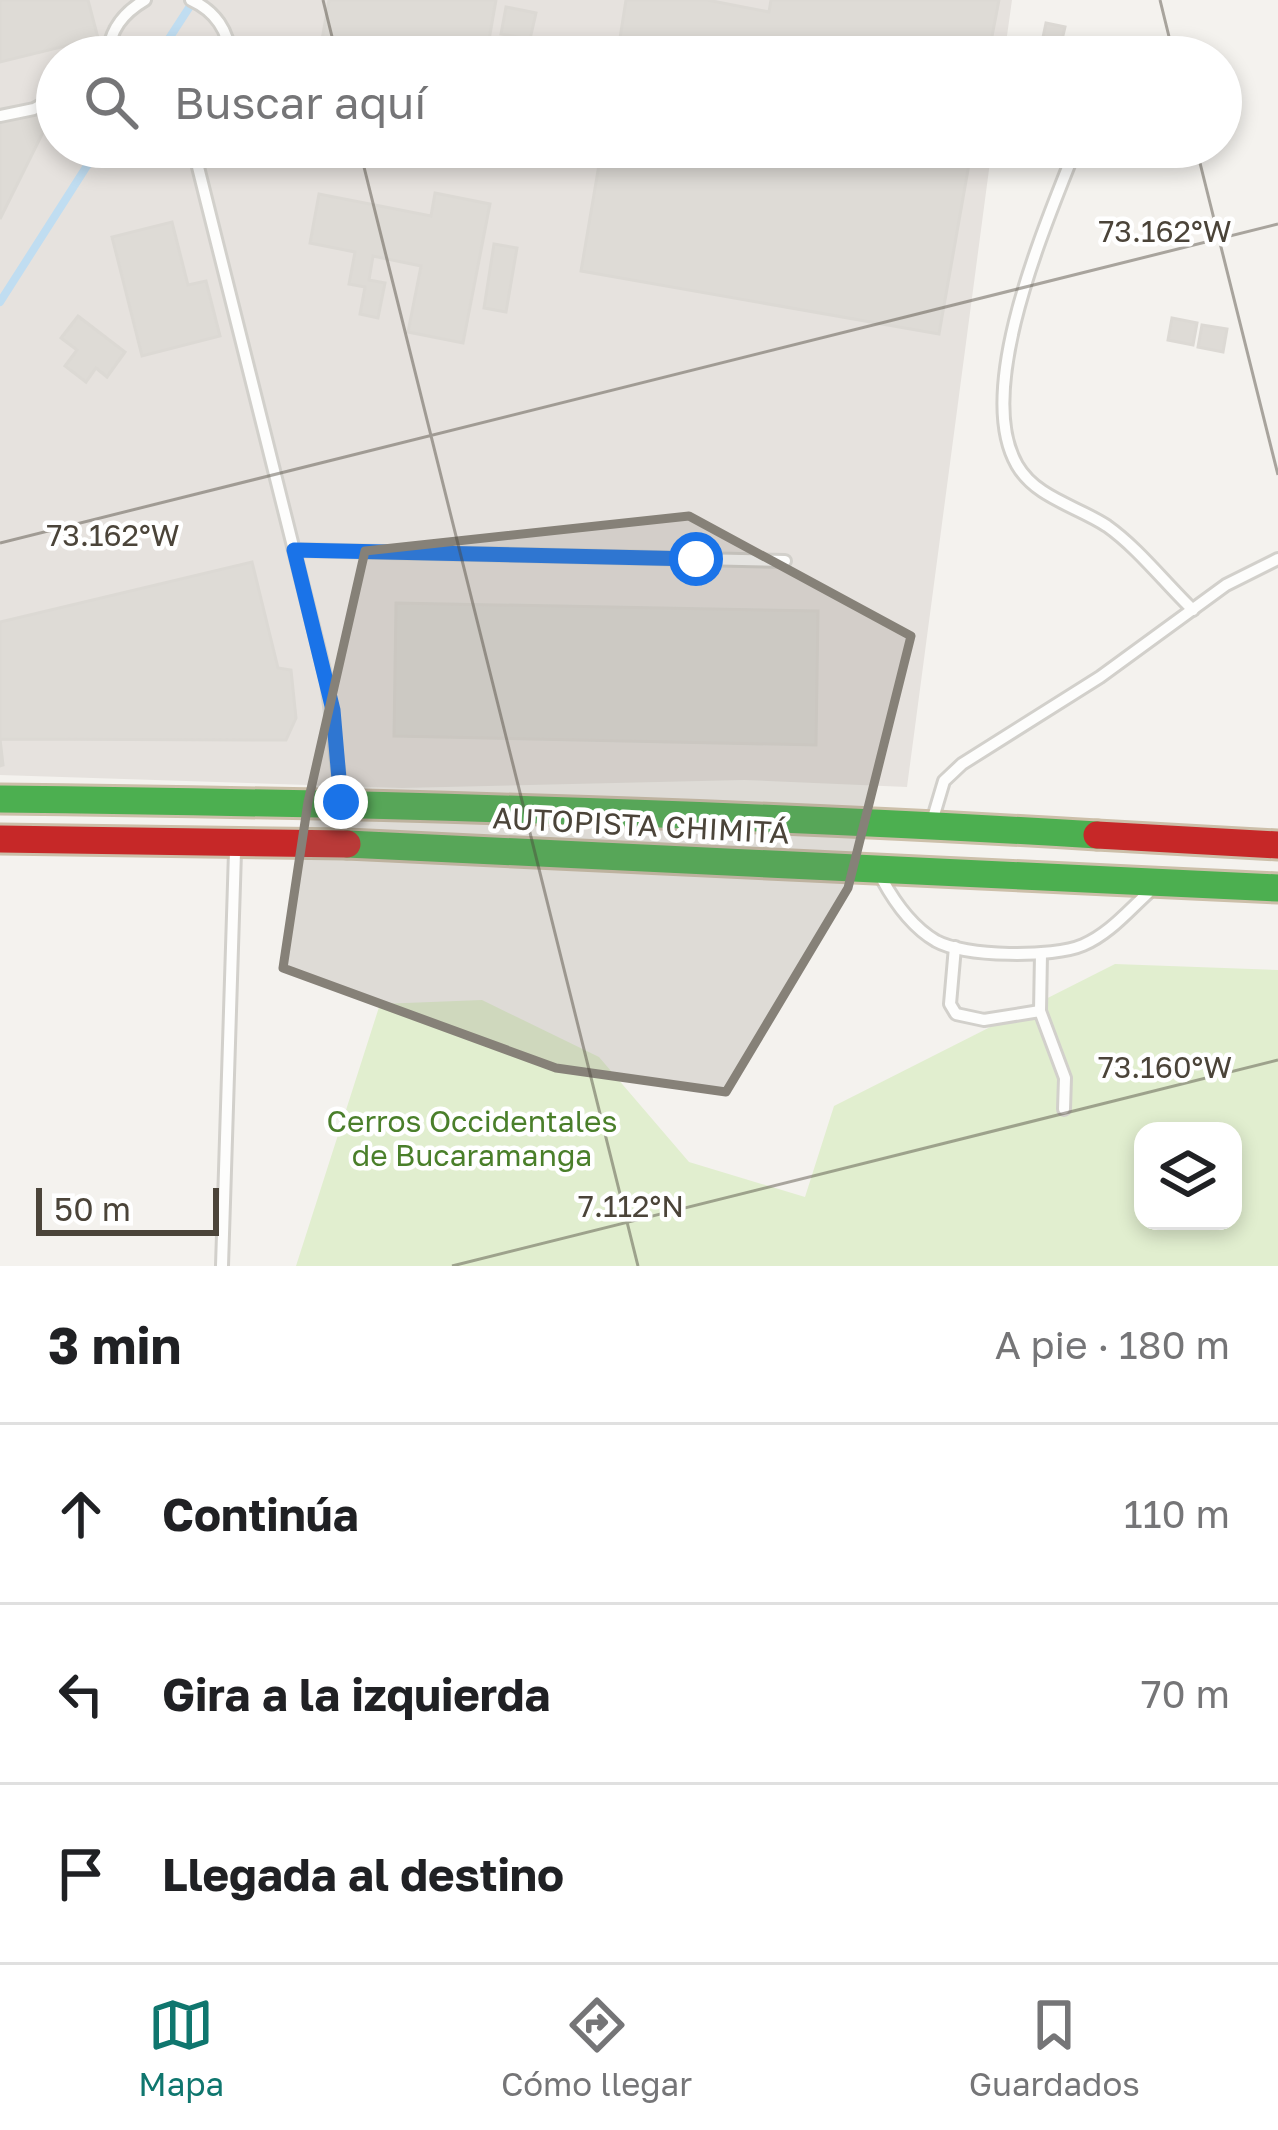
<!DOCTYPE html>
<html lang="es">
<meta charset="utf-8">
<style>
body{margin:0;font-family:"Golos Text",sans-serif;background:#f2f2f2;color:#202124}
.controls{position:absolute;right:36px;bottom:36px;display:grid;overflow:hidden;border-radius:24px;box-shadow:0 6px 18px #0003}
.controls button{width:108px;height:108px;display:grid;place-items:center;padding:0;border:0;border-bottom:3px solid #e0e0e0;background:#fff;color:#202124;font:60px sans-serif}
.scale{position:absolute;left:36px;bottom:30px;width:183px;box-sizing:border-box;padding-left:12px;border:6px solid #4b4439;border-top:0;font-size:33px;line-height:42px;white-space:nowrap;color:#4b4439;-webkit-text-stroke:9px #fff;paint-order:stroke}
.stop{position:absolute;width:36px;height:36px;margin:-27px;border:9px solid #1a73e8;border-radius:50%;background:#fff}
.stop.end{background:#1a73e8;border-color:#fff;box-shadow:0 3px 12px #0008}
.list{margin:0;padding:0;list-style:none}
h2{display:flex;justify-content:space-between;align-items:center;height:156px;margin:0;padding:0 48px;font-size:51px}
h2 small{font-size:39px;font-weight:400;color:#757577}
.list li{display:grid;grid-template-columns:78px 1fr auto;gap:36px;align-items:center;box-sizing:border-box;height:180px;padding:0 48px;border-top:3px solid #e0e0e0}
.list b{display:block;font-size:45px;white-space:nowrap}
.list em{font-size:39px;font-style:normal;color:#757577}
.icon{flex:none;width:66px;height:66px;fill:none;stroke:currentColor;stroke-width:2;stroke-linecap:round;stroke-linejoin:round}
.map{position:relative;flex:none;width:1278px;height:1266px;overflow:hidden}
.search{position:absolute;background:#fff;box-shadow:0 6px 18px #0003;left:36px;right:36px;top:36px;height:132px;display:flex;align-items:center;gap:30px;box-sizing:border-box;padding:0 42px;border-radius:66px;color:#757577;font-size:45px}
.sheet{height:696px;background:#fff}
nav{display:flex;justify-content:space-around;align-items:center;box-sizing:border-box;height:168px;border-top:3px solid #e0e0e0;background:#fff;font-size:33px;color:#757577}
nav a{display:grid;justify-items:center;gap:6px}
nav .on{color:#0f766e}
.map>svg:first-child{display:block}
.industrial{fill:#e6e2de}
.green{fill:#e1eecf;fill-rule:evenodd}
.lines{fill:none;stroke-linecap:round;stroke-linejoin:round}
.stream{stroke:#c0ddf1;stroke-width:8}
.building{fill:#dedbd6;stroke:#dcd9d4;stroke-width:3}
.lane-casing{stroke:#d2d0cb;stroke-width:16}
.fast-casing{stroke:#ccbfa9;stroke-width:33}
.jam-casing{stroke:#ccbfa9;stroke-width:33}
.lane{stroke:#fdfdfc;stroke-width:10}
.fast{stroke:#4caf50;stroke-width:27}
.jam{stroke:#c62828;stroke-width:27}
.route{stroke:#1a73e8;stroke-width:15}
.marked{fill:#868178;fill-opacity:0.2;stroke:#868178;stroke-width:9;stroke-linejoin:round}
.ticks{fill:none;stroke:#4b4439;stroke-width:3;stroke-opacity:0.45}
.labels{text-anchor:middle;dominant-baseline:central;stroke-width:9;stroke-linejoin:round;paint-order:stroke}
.street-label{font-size:30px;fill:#4b4439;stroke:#fff}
.park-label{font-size:30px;fill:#4a7f2a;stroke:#fff}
.ticks-label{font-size:30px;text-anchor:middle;fill:#4b4439;stroke:#fff;stroke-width:9;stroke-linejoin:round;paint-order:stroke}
</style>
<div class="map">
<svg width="1278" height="1266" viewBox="0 0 1278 1266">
<rect width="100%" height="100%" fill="#f4f2ee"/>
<path class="industrial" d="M0 0H1012L1004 57H57V147H992L907 787 744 780 402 788 0 775Z"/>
<path class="green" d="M1115 964 1278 970V1266H296L380 1004 482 1000 599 1057 689 1162 805 1197 834 1106ZM1143 1131H1233V1221H1143Z"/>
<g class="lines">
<g class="stream">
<path d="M157 57 194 0"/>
<path d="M0 302 99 147"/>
</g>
</g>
<g class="building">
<path d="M0 0H88L98 38 0 62Z"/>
<path d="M329 0H496L486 57H319Z"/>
<path d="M626 0H707L769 12 771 0H999L988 57H617Z"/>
<path d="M506 7 536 13 530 39 501 34Z"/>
<path d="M1046 23 1065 27 1058 57 1047 56 1048 49 1041 47Z"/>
<path d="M56 106 0 219V120Z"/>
<path d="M602 147H972L939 334 581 271Z"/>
<path d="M435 193 490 204 463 343 408 332 421 266 373 256 369 280 385 283 378 318 360 314 365 287 349 284 355 252 310 243 319 194 431 216Z"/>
<path d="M172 222 188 285 206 281 220 336 142 356 112 237Z"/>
<path d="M494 244 517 248 506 312 484 308Z"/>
<path d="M78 316 125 352 107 377 96 368 86 382 65 366 77 350 61 338Z"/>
<path d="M1172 318 1197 323 1193 345 1168 340Z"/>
<path d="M1202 325 1227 329 1223 352 1198 347Z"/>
<path d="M252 562 278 668 291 670 296 718 286 740 0 739 3 765 0 766V622Z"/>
<path d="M396 603 818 611 816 745 394 736Z"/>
</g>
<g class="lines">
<defs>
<g id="lane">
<path d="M191 0C215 11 229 31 230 57"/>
<path d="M108 57C109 30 123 13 145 0"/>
<path d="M0 116 34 109 57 96"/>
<path d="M193 147 327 682 341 793"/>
<path d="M429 147 511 159 541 156 546 147"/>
<path d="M1076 147C1047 222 973 389 1017 465 1036 498 1077 506 1107 526 1138 548 1165 583 1193 610"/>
<path d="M294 550 785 561"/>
<path d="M933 818 944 781 962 764 1100 677 1226 585 1278 559"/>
<path d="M882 879C895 903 912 927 936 941 965 957 1053 958 1083 945 1109 934 1128 911 1148 893"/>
<path d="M955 947 950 1004 956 1014 984 1020 1040 1011"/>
<path d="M1041 954 1040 1011 1065 1078 1064 1109"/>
<path d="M222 1266 235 852"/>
</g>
<g id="fast">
<path d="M0 799C366 803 731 813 1097 835"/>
<path d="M347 844 1278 888"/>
</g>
<g id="jam">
<path d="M1097 835 1278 845"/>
<path d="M0 839 347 844"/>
</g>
</defs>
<use href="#lane" class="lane-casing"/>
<use href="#fast" class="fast-casing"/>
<use href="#jam" class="jam-casing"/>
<use href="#lane" class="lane"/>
<use href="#fast" class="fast"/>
<use href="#jam" class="jam"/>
</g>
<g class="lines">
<path class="route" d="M341 802 333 710 294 550 696 559"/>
</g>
<path class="marked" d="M689 516 911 636 848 888 726 1092 556 1068 283 968 308 802 365 551Z"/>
<path class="ticks" d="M323 0 337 57M1160 0 1174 57M359 147 638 1266M1196 147 1278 475M0 543 1278 224M452 1266 1278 1060"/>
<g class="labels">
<g class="street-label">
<text transform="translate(641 825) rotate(3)">AUTOPISTA CHIMITÁ</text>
</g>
<g class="park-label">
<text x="472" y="1121">Cerros Occidentales<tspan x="472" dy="34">de Bucaramanga</tspan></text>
</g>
</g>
<g class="ticks-label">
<text x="1165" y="242">73.162°W</text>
<text x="113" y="546">73.162°W</text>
<text x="1165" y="1078">73.160°W</text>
<text x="631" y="1217">7.112°N</text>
</g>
</svg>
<div class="controls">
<button><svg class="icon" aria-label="layers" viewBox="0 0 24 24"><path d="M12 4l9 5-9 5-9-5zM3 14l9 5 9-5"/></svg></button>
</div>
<div class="scale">50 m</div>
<div class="stop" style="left:696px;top:559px"></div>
<div class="stop end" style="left:341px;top:802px"></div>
<div class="search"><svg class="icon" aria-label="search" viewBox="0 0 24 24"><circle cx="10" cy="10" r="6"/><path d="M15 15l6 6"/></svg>Buscar aquí</div>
</div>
<section class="sheet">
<h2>3 min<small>A pie · 180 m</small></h2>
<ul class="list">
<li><svg class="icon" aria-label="ahead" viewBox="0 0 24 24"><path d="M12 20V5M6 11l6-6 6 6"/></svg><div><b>Continúa</b></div><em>110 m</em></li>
<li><svg class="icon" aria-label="left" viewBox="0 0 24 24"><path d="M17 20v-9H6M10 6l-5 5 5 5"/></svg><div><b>Gira a la izquierda</b></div><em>70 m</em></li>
<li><svg class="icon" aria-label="arrive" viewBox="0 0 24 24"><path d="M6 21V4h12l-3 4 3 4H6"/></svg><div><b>Llegada al destino</b></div></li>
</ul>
</section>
<nav>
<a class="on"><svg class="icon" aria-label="map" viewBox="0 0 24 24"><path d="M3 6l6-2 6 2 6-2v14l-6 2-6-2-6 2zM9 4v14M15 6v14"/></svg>Mapa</a>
<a><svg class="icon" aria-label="directions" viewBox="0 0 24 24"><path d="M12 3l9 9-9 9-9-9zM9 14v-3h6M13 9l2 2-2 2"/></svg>Cómo llegar</a>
<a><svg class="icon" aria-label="saved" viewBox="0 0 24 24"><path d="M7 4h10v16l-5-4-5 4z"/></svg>Guardados</a>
</nav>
